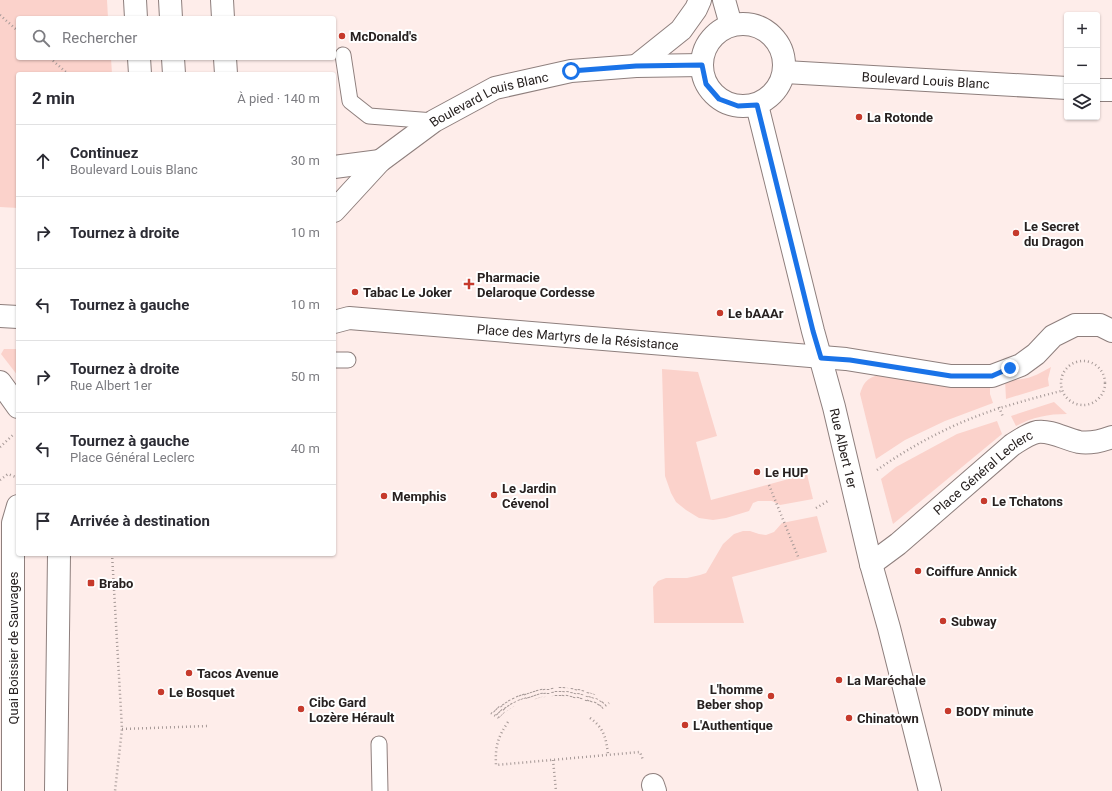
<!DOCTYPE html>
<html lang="fr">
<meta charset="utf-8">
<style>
body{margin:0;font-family:Roboto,sans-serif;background:#f2f2f3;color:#2b2b33}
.controls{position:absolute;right:12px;top:12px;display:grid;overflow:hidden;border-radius:4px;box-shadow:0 1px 3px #0004}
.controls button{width:36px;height:36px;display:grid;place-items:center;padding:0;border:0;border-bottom:1px solid #e1e1e2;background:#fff;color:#2b2b33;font:20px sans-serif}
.stop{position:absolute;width:12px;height:12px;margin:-9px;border:3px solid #1a73e8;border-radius:50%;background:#fff}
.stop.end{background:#1a73e8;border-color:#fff;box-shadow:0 1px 4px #0008}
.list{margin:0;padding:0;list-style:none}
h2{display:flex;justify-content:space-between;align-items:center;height:52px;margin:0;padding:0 16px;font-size:17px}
h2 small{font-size:13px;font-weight:400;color:#7c7c81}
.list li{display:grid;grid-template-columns:26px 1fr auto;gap:12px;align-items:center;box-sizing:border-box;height:72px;padding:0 16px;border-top:1px solid #e1e1e2}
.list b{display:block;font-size:15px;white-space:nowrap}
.list p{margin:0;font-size:13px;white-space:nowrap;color:#7c7c81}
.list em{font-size:13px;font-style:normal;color:#7c7c81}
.icon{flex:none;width:22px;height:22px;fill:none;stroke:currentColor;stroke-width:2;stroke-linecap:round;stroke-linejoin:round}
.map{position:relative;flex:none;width:1112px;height:791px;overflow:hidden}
.search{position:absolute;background:#fff;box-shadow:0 1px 3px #0004;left:16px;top:16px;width:320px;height:44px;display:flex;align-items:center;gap:10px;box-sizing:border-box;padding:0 14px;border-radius:4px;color:#7c7c81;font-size:15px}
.panel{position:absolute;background:#fff;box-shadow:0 1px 3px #0004;left:16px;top:72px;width:320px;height:484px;border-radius:4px}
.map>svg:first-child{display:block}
.green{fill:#fbd2cb}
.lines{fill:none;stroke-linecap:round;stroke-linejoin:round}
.service-casing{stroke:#8e7f7d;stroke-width:17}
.minor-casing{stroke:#8e7f7d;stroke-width:24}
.tertiary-casing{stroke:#8e7f7d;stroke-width:24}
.secondary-casing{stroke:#8e7f7d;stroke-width:24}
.path{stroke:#a69997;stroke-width:2.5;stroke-dasharray:1 3;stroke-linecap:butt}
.service{stroke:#fff;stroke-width:15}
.minor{stroke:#fff;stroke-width:22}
.tertiary{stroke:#fff;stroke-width:22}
.secondary{stroke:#fff;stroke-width:22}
.route{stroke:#1a73e8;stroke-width:5}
.poi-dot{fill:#c63a2c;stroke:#fff;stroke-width:1.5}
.labels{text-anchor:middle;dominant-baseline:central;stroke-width:4;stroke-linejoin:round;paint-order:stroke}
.poi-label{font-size:13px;font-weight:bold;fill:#272120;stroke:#fff;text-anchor:start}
.street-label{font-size:13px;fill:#272120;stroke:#fff}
</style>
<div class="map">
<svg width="1112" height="791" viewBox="0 0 1112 791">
<rect width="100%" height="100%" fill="#feedea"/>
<g class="green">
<path d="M0 0H107L108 18H18V58H111L112 74H18V208L0 207Z"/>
<path d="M4 349H18V376L1 354Z"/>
<path d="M1051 367 1048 379 1049 386 1006 399 1005 380C1026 380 1032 378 1051 367Z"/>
<path d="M662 369 698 372 717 436 696 442 711 500 807 474 813 499 780 505 772 501H758L753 503 749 511 726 518 713 520 699 518 686 510 676 502 671 493 665 476Z"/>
<path d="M888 372 990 380V394L993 403 945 421 905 440 876 459 860 394C865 377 872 377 888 372Z"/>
<path d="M1054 402 1067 414C1048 414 1033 417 1016 426L1011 416Z"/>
<path d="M997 421 1002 434 893 524 881 479 896 467 957 434Z"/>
<path d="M817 516 827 552 732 577 744 623H654L653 587 658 581 666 578H687L700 575 706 573 723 544 734 534 743 531H750L759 534 766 535 774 532 782 523Z"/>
</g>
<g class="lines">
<defs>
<g id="service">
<path d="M343 55 350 101 369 116 434 121"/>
<path d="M334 360H348"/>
<path d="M379 744 380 791"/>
</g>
<g id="minor">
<path d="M222 0 223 18"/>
<path d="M225 58 226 74"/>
<path id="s1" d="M785 72 1067 88"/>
<path d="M1097 90H1112"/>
<path id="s2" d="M757 105 813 331 834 407 871 564 889 628 930 791"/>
<path d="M334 167 380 161"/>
<path id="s3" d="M334 322 349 318 846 359 951 376H992L1021 365 1036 354 1053 336 1075 325H1100L1112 331"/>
<path d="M0 382 18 407"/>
<path id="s4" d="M871 564 898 544 1012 445C1020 440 1028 434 1037 432 1051 430 1065 439 1079 442 1090 444 1101 441 1112 437"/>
<path d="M653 785 655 791"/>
</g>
<g id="tertiary">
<path d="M135 0 136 18"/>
<path d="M170 0 171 18"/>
<path d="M139 58 140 74"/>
<path d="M173 58 174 74"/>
</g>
<g id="secondary">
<path d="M724 0 731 25"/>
<circle cx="743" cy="65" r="41"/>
<path d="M636 66 681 30 696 9 700 0"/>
<path id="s5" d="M334 211 380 161 434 121 495 88 571 71 636 66 702 65"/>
<path d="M0 316 18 317"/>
<path d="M13 791V523L18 506"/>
<path d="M56 791 59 554"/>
</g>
</defs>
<use href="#service" class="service-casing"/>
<use href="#minor" class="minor-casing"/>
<use href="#tertiary" class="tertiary-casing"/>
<use href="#secondary" class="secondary-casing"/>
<g class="path">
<path d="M0 15 18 31"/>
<path d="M50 58 68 74"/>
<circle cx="1083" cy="383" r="22"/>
<path d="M999 407 1003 417"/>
<path d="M0 447 13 435"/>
<path d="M877 470C914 444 956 422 1000 408 1020 402 1041 396 1061 391"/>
<path d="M0 480 8 474 18 478"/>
<path d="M769 485 799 559"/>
<path d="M816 508 828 501"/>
<path d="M112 554 122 729 115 791"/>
<path d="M552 688 553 696"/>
<path d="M541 689 542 697"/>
<path d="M544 689 545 697"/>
<path d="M548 689V696"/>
<path d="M537 690 539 698"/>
<path d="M534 691 536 699"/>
<path d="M531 692 533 699"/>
<path d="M528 693 530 700"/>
<path d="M523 694 526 701"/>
<path d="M525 694 528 701"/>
<path d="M520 695 523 702"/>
<path d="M517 696 520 703"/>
<path d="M556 696V688"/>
<path d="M560 696V687"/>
<path d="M563 696 564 687"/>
<path d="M567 696 568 688"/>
<path d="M571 697 572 688"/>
<path d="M513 698 516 705"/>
<path d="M574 698 576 689"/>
<path d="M578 698 579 689"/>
<path d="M581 699 583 690"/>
<path d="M509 700 513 707"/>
<path d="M586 701 588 692"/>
<path d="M588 701 591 693"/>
<path d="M506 702 510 709"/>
<path d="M591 702 594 694"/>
<path d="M595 703 598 696"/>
<path d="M503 704 507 711"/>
<path d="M598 705 602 699"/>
<path d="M501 706 506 712"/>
<path d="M600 706 605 700"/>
<path d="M498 707 504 713"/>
<path d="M602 708 609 703"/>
<path d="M496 709 502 715"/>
<path d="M494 711 500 717"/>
<path d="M491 713 499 718"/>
<path d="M590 718C604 728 606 738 608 754"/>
<path d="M508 722C498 737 495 746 496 765L640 752 643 760"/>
<path d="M122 729 208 726"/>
<path d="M553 760 556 791"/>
</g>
<use href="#service" class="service"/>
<use href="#minor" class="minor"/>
<use href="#tertiary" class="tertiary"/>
<use href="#secondary" class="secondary"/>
</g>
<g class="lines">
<path class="route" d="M571 71 636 66 702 65 706 84 719 99 738 106 757 105 813 331 821 358 850 360 951 376H992L1010 368"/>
</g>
<g class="poi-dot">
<circle cx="342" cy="36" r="4"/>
<circle cx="859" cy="117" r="4"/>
<circle cx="1016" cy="233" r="4"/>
<path d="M467 278h4v4h4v4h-4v4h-4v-4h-4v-4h4z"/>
<circle cx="355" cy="292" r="4"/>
<circle cx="720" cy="313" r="4"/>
<circle cx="757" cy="472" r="4"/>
<circle cx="494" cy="495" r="4"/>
<circle cx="384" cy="496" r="4"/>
<circle cx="984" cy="501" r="4"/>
<circle cx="918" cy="571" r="4"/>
<rect x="87" y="579" width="8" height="8" rx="2"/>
<circle cx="943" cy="621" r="4"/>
<circle cx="189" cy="673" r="4"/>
<circle cx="839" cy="680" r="4"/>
<circle cx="161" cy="692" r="4"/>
<circle cx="771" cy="696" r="4"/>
<circle cx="301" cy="709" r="4"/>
<circle cx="948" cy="711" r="4"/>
<circle cx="849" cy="718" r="4"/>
<circle cx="685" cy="725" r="4"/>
</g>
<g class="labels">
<g class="poi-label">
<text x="350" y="36">McDonald's</text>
<text x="867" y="117">La Rotonde</text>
<text x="1024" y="226">Le Secret<tspan x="1024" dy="15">du Dragon</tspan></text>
<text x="477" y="277">Pharmacie<tspan x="477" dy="15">Delaroque Cordesse</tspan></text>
<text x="363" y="292">Tabac Le Joker</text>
<text x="728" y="313">Le bAAAr</text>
<text x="765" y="472">Le HUP</text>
<text x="502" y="488">Le Jardin<tspan x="502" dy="15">Cévenol</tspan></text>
<text x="392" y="496">Memphis</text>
<text x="992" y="501">Le Tchatons</text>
<text x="926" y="571">Coiffure Annick</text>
<text x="99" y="583">Brabo</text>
<text x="951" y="621">Subway</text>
<text x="197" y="673">Tacos Avenue</text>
<text x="847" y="680">La Maréchale</text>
<text x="763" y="689" text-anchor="end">L'homme<tspan x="763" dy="15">Beber shop</tspan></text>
<text x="169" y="692">Le Bosquet</text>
<text x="309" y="702">Cibc Gard<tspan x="309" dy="15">Lozère Hérault</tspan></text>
<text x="956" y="711">BODY minute</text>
<text x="857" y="718">Chinatown</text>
<text x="693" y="725">L'Authentique</text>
</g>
<g class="street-label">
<text stroke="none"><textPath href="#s1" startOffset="141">Boulevard Louis Blanc</textPath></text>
<text stroke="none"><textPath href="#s5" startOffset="195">Boulevard Louis Blanc</textPath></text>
<text stroke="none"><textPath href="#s3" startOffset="245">Place des Martyrs de la Résistance</textPath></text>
<text stroke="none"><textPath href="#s2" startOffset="354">Rue Albert 1er</textPath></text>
<text stroke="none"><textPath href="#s4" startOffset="145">Place Général Leclerc</textPath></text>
<text transform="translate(13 648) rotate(-90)">Quai Boissier de Sauvages</text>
</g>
</g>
</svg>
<div class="controls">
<button>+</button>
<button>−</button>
<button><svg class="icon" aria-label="layers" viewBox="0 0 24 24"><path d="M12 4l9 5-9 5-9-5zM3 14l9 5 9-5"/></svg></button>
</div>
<div class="stop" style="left:571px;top:71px"></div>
<div class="stop end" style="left:1010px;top:368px"></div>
<div class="search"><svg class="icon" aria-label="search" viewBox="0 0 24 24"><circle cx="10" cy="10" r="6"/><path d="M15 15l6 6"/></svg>Rechercher</div>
<section class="panel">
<h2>2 min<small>À pied · 140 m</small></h2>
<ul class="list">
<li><svg class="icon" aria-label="ahead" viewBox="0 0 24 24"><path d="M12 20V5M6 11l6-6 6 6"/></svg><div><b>Continuez</b><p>Boulevard Louis Blanc</p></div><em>30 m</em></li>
<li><svg class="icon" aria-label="right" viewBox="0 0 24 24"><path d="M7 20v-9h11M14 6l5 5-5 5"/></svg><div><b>Tournez à droite</b></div><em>10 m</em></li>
<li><svg class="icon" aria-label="left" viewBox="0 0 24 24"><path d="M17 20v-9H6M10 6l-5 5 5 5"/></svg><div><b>Tournez à gauche</b></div><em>10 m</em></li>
<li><svg class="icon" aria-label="right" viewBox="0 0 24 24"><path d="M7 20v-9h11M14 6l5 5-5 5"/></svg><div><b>Tournez à droite</b><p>Rue Albert 1er</p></div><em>50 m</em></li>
<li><svg class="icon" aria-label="left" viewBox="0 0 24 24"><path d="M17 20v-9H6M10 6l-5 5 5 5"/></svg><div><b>Tournez à gauche</b><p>Place Général Leclerc</p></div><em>40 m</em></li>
<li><svg class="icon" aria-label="arrive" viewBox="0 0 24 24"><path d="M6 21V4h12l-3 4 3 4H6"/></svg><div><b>Arrivée à destination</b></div></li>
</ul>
</section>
</div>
